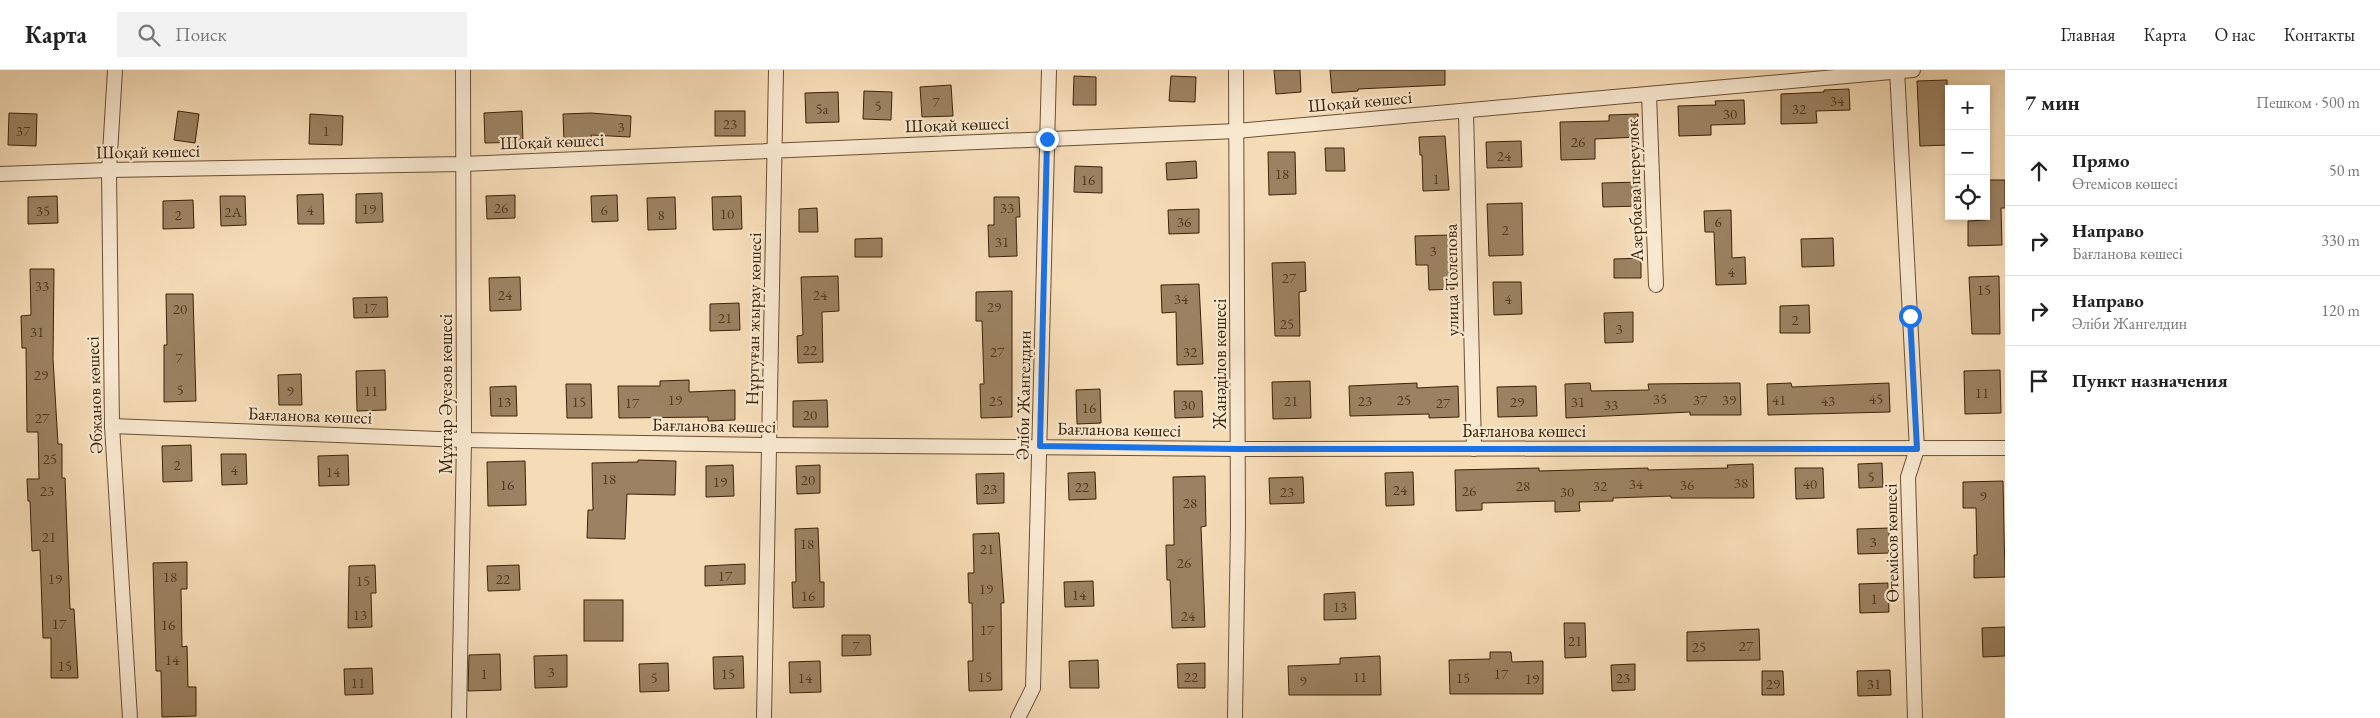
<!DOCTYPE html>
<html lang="ru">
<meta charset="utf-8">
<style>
body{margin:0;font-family:"EB Garamond",serif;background:#f2f2f2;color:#222}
.controls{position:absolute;right:15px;top:15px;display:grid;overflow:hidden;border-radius:0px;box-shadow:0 2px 8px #0003}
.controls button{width:45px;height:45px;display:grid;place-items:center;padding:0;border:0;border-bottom:1px solid #e0e0e0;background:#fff;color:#222;font:25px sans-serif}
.stop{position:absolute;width:15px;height:15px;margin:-11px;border:4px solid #1a73e8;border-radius:50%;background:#fff}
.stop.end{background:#1a73e8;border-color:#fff;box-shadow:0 1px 5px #0008}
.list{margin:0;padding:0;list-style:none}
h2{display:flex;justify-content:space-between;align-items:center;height:65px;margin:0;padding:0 20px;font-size:21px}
h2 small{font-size:16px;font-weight:400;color:#767676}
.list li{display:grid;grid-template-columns:32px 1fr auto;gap:15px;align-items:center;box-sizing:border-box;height:70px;padding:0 20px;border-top:1px solid #e0e0e0}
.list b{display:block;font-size:19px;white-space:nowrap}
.list p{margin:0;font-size:16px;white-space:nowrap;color:#767676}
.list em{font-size:16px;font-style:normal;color:#767676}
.icon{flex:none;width:28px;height:28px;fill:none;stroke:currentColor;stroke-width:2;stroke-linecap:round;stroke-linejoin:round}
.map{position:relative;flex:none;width:2005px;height:648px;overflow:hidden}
header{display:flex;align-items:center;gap:30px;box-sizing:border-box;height:70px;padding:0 25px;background:#fff;border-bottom:1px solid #e0e0e0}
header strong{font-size:24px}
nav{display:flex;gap:28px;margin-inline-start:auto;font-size:18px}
.search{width:350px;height:45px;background:#f2f2f2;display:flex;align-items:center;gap:12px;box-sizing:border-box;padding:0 18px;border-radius:0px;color:#767676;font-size:19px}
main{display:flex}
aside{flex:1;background:#fff}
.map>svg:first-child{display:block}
.building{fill:#9c8262;stroke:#3c2207}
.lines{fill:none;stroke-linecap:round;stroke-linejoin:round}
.minor-casing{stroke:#6a5033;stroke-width:16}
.minor{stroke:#f8e8d0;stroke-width:14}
.route{stroke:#1a73e8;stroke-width:6}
.labels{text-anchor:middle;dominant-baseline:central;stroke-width:4.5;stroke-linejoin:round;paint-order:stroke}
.number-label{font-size:15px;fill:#543a1e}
.street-label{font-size:18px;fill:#3c2207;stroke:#f8e8d0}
</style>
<header>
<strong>Карта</strong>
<div class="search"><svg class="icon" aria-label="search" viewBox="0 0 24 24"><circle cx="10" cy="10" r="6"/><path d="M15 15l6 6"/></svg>Поиск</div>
<nav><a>Главная</a><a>Карта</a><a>О нас</a><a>Контакты</a></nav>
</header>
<main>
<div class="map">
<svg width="2005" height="648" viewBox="0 0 2005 648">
<rect width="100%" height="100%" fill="#f5dbb6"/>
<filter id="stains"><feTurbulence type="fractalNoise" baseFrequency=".004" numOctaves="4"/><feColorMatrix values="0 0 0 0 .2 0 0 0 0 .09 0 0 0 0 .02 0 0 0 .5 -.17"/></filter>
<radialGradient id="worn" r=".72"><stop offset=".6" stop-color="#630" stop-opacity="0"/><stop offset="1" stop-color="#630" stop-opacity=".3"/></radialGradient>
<g class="building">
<path d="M1274 0H1300L1301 22 1276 24Z"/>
<path d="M1330 0H1445V15L1358 19V21L1332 23Z"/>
<path d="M1074 6 1096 7V35H1073Z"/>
<path d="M1171 6 1196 7 1195 32 1169 31Z"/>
<path d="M1947 10 1948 75 1920 76 1917 11Z"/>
<path d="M951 15 953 46 922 47 920 17Z"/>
<path d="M1849 19 1850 40 1816 41 1817 53 1781 54V24L1824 22V20Z"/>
<path d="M864 21 892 22 891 50 863 49Z"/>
<path d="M838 22 839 52 806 53 805 23Z"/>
<path d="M1744 30 1745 54 1711 55V65L1679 66 1678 36 1716 35 1715 31Z"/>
<path d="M178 41 199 44 195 73 174 70Z"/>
<path d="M522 41 523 72 485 73 484 43Z"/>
<rect x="715" y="41" width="30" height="25"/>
<path d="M9 43 37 44 36 76 8 75Z"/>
<path d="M591 43 631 46 630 67 591 65 592 71 564 72 563 44Z"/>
<path d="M310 44 343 46 342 75 309 74Z"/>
<path d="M1638 44V67L1595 69V89L1561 90 1560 52 1609 51V45Z"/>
<path d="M1445 66 1449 120 1423 121 1422 85H1420L1419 67Z"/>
<path d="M1521 71 1522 97 1487 98 1486 72Z"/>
<path d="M1325 78H1344L1345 101H1326Z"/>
<path d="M1268 82H1295L1296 124 1269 125Z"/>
<path d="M1196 91 1197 108 1167 110 1166 93Z"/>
<path d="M1075 96 1102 97V123L1074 122Z"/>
<path d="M1986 110H2005V138H2001L2002 175 1968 176V151L1986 150Z"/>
<path d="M1640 112V136L1603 137 1602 113Z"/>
<path d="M382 123 383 152 356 153V124Z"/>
<path d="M323 124 324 154H298L297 125Z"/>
<path d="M515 125V148L487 149 486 126Z"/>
<path d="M617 125 618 151 592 152 591 126Z"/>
<path d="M57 126 58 153 28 154V127Z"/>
<path d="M220 126H245L246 155 221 156Z"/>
<path d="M741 126 742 159 713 160 712 127Z"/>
<path d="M675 127 676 159 648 160 647 128Z"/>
<path d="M994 127H1019L1020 147H1016L1017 186 989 187 988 155H994Z"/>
<path d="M193 130 194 158 163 159V131Z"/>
<path d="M1522 133 1523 185 1489 186 1487 134Z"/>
<path d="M817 138 818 162H799V139Z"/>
<path d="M1199 139V163L1169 164 1168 140Z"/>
<path d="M1731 140 1732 188 1745 187 1746 214 1716 215 1714 162H1705L1704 141Z"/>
<path d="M1450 165 1451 203 1454 202V219L1429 220 1428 195H1416L1415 166Z"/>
<path d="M882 168V187H855V169Z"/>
<path d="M1833 168 1834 196 1802 197 1801 169Z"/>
<path d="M1641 188V208H1614V189Z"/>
<path d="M1305 192 1306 221 1299 222 1300 266H1275L1272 193Z"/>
<path d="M30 199H54L53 289 58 374H62V408H65L70 539H74L78 608H51V568H43L40 480 32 481 30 431H28L27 409H39L38 362H27L26 278H22L21 246 31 245Z"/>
<path d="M838 206 839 241 822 242 823 292 798 293 797 266 803 265 801 207Z"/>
<path d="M1999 206 2000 264H1972L1969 207Z"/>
<path d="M520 207 521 240 490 241 489 208Z"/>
<path d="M1493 212H1521L1522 244 1494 245Z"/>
<path d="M1199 214 1203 294 1177 295 1176 242 1162 243 1161 215Z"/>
<path d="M1012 221V347L981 348 980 314H984L982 251H976V222Z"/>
<path d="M166 224H193L196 331 164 332V275H167Z"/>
<path d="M387 227 388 247 354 248 353 228Z"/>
<path d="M739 233 740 260 710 261V234Z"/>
<path d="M1809 235 1810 263H1780V236Z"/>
<path d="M1633 242V272L1605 273 1604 243Z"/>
<path d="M385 300 386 340 357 341 356 301Z"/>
<path d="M2000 300 2001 343 1965 344 1964 301Z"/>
<path d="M301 304 302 335H279L278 305Z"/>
<path d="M689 310V322L735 320V350L708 351V347L619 348 618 316H660V311Z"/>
<path d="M1310 311 1311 348 1273 349 1272 312Z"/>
<path d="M1417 313V318L1458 316 1459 347 1429 348V344L1350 346 1349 316Z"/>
<path d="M1590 313 1591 321 1649 320 1648 314 1740 313 1741 345H1690V342L1566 348 1565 314Z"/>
<path d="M1791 313 1792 317 1889 313 1890 342 1768 345 1767 314Z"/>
<path d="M566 314H591L592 348H567Z"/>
<path d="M516 316 517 346H491L490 317Z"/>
<path d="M1536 316 1537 346 1498 347 1497 317Z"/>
<path d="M1100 319 1101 353 1077 354 1076 320Z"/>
<path d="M1174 321H1202L1203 347 1175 348Z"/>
<path d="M827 330 828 357H793V331Z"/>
<path d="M191 375 192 411 163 412 162 376Z"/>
<path d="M221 384H246L247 414 222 415Z"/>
<path d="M348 385 349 415 319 416 318 386Z"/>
<path d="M638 390 676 391 675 425 627 424 625 469 587 468 588 440H593L592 393 638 392Z"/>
<path d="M525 391 526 435 488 436 487 392Z"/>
<path d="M1882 393 1883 417 1859 418 1858 394Z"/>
<path d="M1753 394 1754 428H1671V426L1613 428V431L1579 432 1580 441 1555 442V431L1482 433V440L1456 441 1455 400 1539 398V401L1612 399 1648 398V400L1728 398 1727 395Z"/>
<path d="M733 395 734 426 706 427V396Z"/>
<path d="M820 395V423L797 424 796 396Z"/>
<path d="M1795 398H1823L1824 428 1796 429Z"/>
<path d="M1095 402 1096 429 1069 430 1068 403Z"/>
<path d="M1413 402 1414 435 1386 436 1385 403Z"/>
<path d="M1004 403V433L977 434 976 404Z"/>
<path d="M1205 406 1206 456 1201 457 1205 557 1172 558 1170 510H1167L1166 475H1174L1173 407Z"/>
<path d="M1303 407 1304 433 1270 434 1269 408Z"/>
<path d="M2003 411 2005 507 1974 508V485H1977L1976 438H1963V412Z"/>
<path d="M818 458 820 512H824V537L793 538 792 512H796L795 459Z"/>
<path d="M1889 458V483L1858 484 1857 459Z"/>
<path d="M999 463 1004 533H1001L1002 620 969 621 968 591H973L972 533H969L968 503H974L973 464Z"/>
<path d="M187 492V519H181L182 577 187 576 188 617H196V646L162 647 161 601H156L153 493Z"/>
<path d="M745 494V514L705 516V496Z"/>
<path d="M375 495 376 523H371L372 557 348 558 349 496Z"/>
<path d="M519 495 520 520 488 521 487 496Z"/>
<path d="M1093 511 1094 536 1065 537 1064 512Z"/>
<path d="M1888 513 1889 542 1860 543 1859 514Z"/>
<path d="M1355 522 1356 549 1324 550V524Z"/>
<rect x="584" y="530" width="39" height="41"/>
<path d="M1564 553H1585L1586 587 1565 588Z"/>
<path d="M2005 557V586L1983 587 1982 558Z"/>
<path d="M1759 559 1760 590 1687 591V562Z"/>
<path d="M842 565H870L871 585 842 586Z"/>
<path d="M1490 582H1511L1512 592 1543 591V624H1450L1449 590 1490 589Z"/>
<path d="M500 584 501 620 468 621 469 585Z"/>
<path d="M567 585V617L535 618 534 586Z"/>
<path d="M743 586 744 618 714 619 713 587Z"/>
<path d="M1380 586 1381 625H1289L1288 596 1340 594V588Z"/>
<path d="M1098 590 1099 618H1070L1069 591Z"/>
<path d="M820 591 821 622 790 623 789 592Z"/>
<path d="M668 593 669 621 640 622 639 594Z"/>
<path d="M1205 593V618H1178L1177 594Z"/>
<path d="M1635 594V620L1612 621 1611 595Z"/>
<path d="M372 598 373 624 345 625 344 599Z"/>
<path d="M1890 600 1891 625 1858 626 1857 601Z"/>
<path d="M1762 601H1783L1784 625H1762Z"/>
</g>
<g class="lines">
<defs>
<g id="minor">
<path d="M115 0 109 100 112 356 130 648"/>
<path d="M1897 0 1917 379 1908 407 1915 648"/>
<path d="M1649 24 1656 215"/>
<path d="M1466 41 1474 379"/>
<path d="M0 104 109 100 463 94 1237 61 1913 0"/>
<path d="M112 356 464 370 769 375 1238 379 2005 378"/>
<path d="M459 648 464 370 463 0"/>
<path d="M764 648 776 0"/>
<path d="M1018 648 1033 618 1049 0"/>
<path d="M1235 648 1238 454 1236 0"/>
</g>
</defs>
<use href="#minor" class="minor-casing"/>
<use href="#minor" class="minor"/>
</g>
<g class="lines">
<path class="route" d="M1047 69 1040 376 1238 379H1917L1910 246"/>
</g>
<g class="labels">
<g class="number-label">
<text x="1837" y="30">34</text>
<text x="936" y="31">7</text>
<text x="878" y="35">5</text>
<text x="822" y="38">5а</text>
<text x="1799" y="38">32</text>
<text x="1730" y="43">30</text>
<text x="730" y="53">23</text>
<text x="621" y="56">3</text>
<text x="23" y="60">37</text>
<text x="326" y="60">1</text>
<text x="1578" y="71">26</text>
<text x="1504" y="85">24</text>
<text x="1282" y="103">18</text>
<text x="1436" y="108">1</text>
<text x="1088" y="109">16</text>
<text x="501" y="137">26</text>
<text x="1007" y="137">33</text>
<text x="369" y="138">19</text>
<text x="310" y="139">4</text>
<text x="604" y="139">6</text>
<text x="43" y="140">35</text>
<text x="233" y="141">2А</text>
<text x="727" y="143">10</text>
<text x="178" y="144">2</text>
<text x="661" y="144">8</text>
<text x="1184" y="151">36</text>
<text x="1718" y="151">6</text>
<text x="1505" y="159">2</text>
<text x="1002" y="171">31</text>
<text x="1433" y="180">3</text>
<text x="1731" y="201">4</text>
<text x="1289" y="207">27</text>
<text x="42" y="215">33</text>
<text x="1984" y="219">15</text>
<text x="505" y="224">24</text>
<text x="820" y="224">24</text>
<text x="1181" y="228">34</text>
<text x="1508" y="228">4</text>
<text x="994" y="236">29</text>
<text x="370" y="237">17</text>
<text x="180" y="238">20</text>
<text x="725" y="247">21</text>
<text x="1795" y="249">2</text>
<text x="1287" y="253">25</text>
<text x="1619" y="258">3</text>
<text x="37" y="261">31</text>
<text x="810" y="279">22</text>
<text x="997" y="281">27</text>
<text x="1190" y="281">32</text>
<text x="179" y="287">7</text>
<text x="41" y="304">29</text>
<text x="180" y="319">5</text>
<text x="290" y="320">9</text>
<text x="371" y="320">11</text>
<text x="1982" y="322">11</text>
<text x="1660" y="328">35</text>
<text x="1876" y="328">45</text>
<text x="675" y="329">19</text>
<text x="1404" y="329">25</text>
<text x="1700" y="329">37</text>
<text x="1729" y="329">39</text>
<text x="1779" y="329">41</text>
<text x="996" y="330">25</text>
<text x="1291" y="330">21</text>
<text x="1365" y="330">23</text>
<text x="1828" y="330">43</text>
<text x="504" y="331">13</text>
<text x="579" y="331">15</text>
<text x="1517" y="331">29</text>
<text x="1578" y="331">31</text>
<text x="632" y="332">17</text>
<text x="1443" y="332">27</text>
<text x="1188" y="334">30</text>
<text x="1611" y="334">33</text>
<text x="1089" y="337">16</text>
<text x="810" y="344">20</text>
<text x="42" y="347">27</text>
<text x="50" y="388">25</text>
<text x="177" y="394">2</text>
<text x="234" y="399">4</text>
<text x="333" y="401">14</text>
<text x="1871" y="406">5</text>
<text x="609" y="408">18</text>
<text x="808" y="409">20</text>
<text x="720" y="411">19</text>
<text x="1741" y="412">38</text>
<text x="1636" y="413">34</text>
<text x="1810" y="413">40</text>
<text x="507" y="414">16</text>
<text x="1687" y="414">36</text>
<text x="1523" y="415">28</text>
<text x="1600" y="415">32</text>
<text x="1082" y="416">22</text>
<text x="990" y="418">23</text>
<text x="1400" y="419">24</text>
<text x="47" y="420">23</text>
<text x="1469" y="420">26</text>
<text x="1287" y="421">23</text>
<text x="1567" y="421">30</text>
<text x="1983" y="425">9</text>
<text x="1190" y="432">28</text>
<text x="49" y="466">21</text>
<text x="1873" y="471">3</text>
<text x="807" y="473">18</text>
<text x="987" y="478">21</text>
<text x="1184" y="492">26</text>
<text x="725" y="505">17</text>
<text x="170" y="506">18</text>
<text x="55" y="508">19</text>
<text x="503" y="508">22</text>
<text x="363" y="510">15</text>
<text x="986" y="518">19</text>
<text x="1079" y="524">14</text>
<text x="808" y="525">16</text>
<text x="1874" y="528">1</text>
<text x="1340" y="536">13</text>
<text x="360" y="544">13</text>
<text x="1188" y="545">24</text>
<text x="59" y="553">17</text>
<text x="168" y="554">16</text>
<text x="987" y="559">17</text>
<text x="1575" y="570">21</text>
<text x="856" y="575">7</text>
<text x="1746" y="575">27</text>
<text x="1699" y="576">25</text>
<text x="172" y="589">14</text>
<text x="65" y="595">15</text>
<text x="551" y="601">3</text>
<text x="484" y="603">1</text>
<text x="728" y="603">15</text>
<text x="1501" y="603">17</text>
<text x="985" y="606">15</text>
<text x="1191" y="606">22</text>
<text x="1360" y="606">11</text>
<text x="654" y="607">5</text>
<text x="805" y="607">14</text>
<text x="1463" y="607">15</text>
<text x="1623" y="607">23</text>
<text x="1532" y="608">19</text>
<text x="1303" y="610">9</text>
<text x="358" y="612">11</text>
<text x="1773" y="613">29</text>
<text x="1874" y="613">31</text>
</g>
<g class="street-label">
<text transform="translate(1360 31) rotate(-5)">Шоқай көшесі</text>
<text transform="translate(957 54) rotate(-2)">Шоқай көшесі</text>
<text transform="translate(552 71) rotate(-2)">Шоқай көшесі</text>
<text transform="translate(148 81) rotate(-1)">Шоқай көшесі</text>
<text transform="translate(1634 120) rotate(-92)">Азербаева переулок</text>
<text transform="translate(1451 210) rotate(-91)">улица Толепова</text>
<text transform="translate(753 249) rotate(-89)">Нұртуған жырау көшесі</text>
<text transform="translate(1219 294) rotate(-90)">Жанәділов көшесі</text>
<text transform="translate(445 324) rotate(-90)">Мұхтар Әуезов көшесі</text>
<text transform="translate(94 325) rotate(-92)">Әбжанов көшесі</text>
<text transform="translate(1023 325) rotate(-89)">Әліби Жангелдин</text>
<text transform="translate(310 345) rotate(2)">Бағланова көшесі</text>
<text transform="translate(714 355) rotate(1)">Бағланова көшесі</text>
<text transform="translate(1119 359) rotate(1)">Бағланова көшесі</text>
<text x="1524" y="360">Бағланова көшесі</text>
<text transform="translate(1891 473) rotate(-91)">Өтемісов көшесі</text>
</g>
</g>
<rect width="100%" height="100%" filter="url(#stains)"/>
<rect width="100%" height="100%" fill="url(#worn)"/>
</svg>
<div class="controls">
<button>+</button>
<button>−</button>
<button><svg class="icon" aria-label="locate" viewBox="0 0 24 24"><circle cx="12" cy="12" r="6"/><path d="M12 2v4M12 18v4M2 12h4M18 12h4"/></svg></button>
</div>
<div class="stop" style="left:1910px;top:246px"></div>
<div class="stop end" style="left:1047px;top:69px"></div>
</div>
<aside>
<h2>7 мин<small>Пешком · 500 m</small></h2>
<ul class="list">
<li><svg class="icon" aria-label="ahead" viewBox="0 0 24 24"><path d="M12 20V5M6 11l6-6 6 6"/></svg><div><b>Прямо</b><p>Өтемісов көшесі</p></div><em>50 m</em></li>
<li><svg class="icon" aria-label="right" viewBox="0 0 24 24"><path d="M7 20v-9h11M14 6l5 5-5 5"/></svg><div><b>Направо</b><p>Бағланова көшесі</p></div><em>330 m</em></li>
<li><svg class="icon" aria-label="right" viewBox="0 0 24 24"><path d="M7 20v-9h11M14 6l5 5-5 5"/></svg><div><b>Направо</b><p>Әліби Жангелдин</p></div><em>120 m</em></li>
<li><svg class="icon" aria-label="arrive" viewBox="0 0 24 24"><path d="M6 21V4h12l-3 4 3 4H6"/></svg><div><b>Пункт назначения</b></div></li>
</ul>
</aside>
</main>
